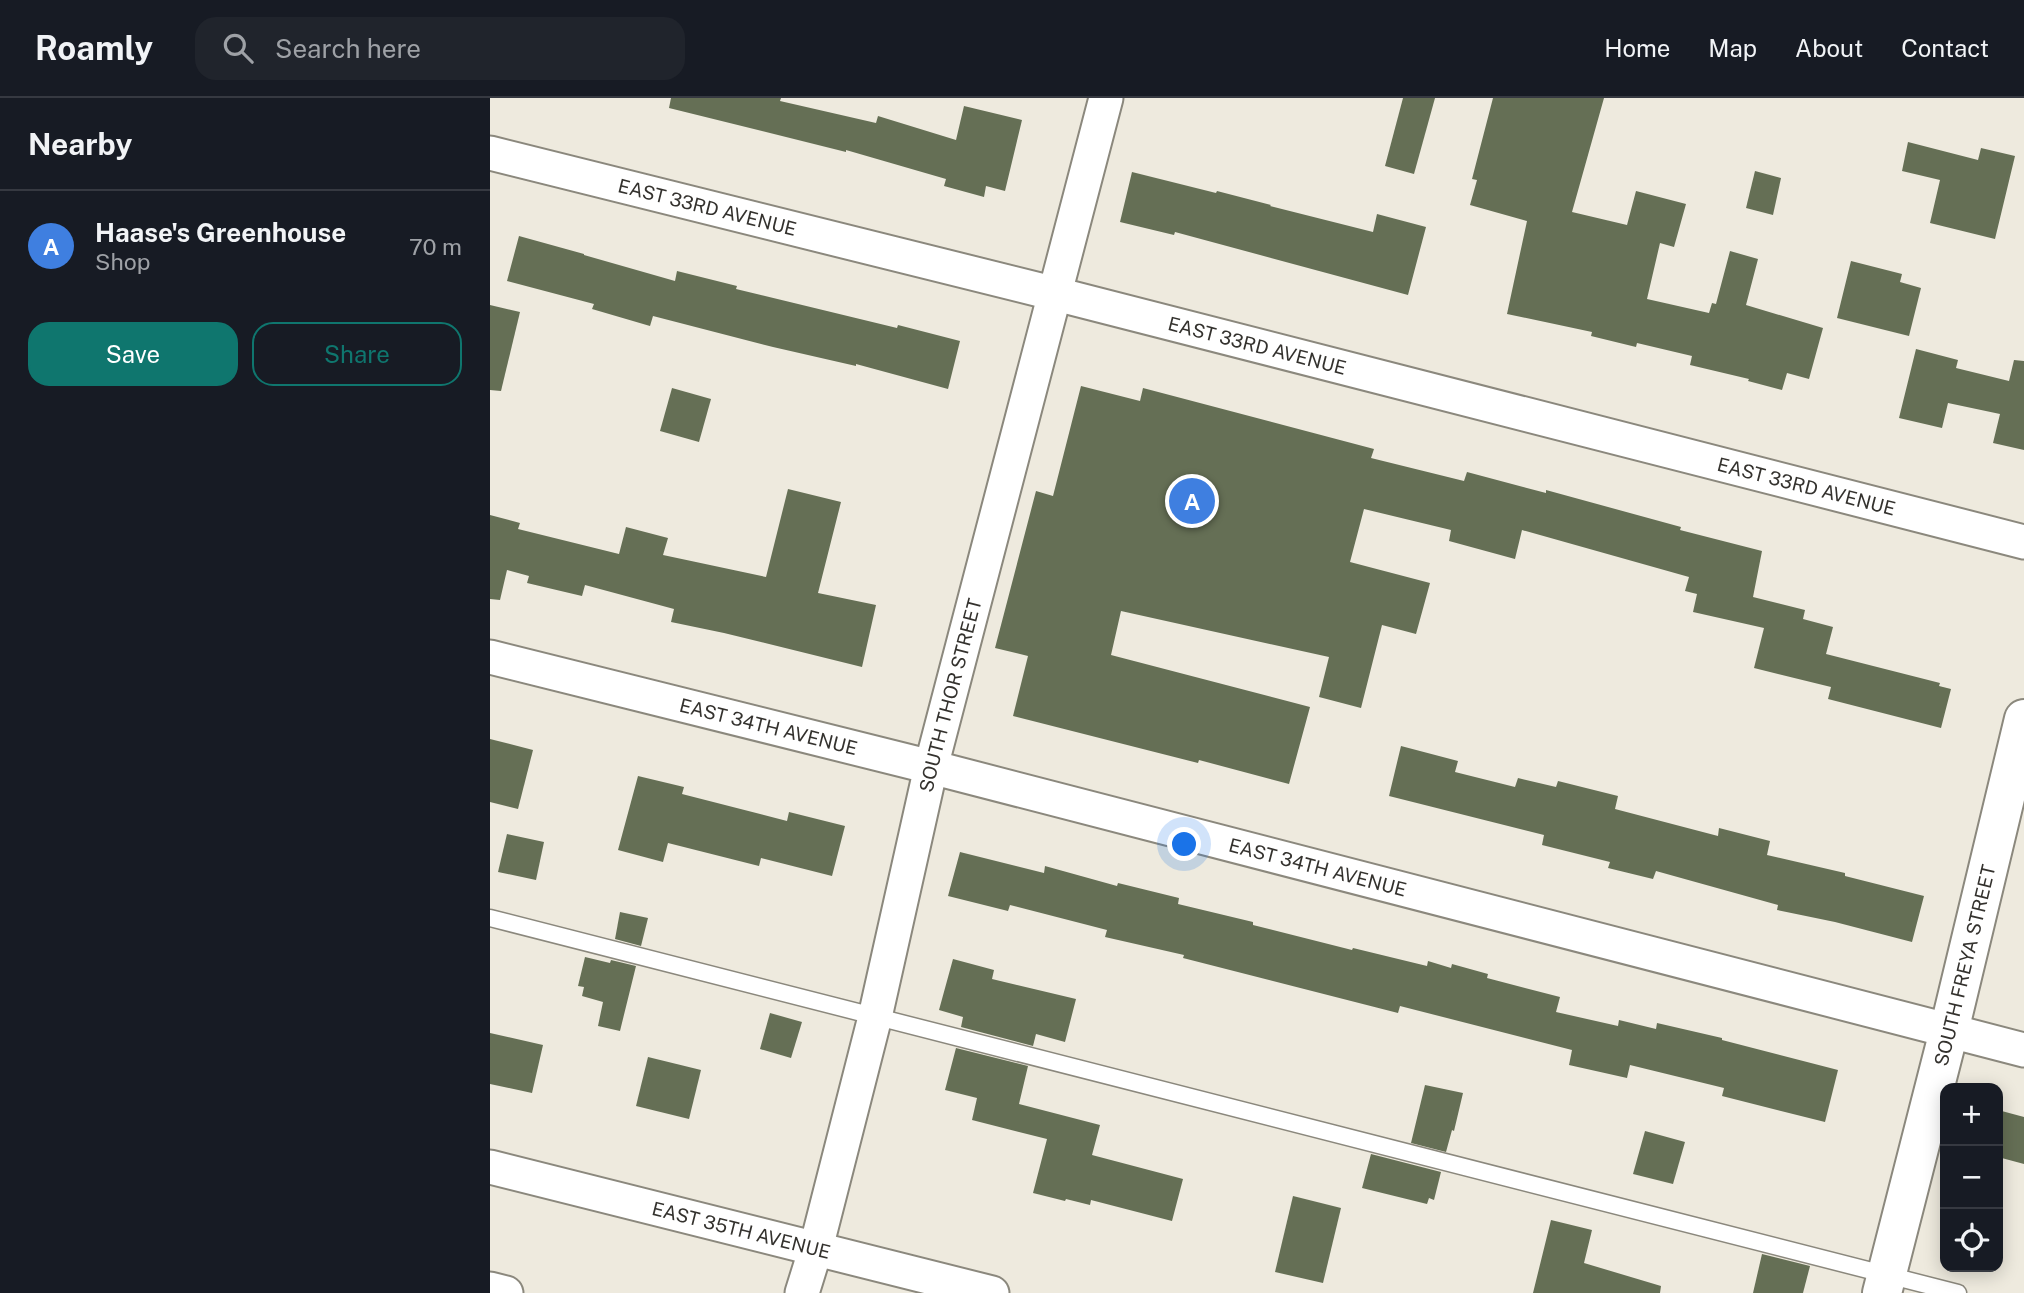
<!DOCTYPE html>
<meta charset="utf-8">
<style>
body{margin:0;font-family:"Public Sans",sans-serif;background:#20242c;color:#f1f3f6}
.controls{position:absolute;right:21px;bottom:21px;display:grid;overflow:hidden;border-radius:14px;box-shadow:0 4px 18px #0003}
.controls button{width:63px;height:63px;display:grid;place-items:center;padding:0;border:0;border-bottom:2px solid #363941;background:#171b24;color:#f1f3f6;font:35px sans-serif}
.you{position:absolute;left:695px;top:747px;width:24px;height:24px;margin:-18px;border:5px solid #fff;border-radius:50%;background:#1a73e8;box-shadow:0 0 0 10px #1a73e833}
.badge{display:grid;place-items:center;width:46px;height:46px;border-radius:50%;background:#0f766e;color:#fff;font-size:23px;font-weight:700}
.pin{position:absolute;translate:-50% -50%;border:4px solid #fff;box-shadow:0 2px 7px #0006}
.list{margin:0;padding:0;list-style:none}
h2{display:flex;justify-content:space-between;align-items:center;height:91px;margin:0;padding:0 28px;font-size:30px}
h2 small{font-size:23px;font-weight:400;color:#9ea1a6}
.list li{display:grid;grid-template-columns:46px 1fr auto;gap:21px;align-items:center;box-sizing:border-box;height:112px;padding:0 28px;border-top:2px solid #363941}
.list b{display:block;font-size:26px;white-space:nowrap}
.list p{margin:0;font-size:23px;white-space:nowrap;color:#9ea1a6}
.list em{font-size:23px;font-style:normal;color:#9ea1a6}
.actions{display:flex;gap:14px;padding:21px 28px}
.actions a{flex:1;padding:16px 0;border:2px solid #0f766e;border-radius:21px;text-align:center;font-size:24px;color:#0f766e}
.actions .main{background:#0f766e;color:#fff}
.icon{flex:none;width:38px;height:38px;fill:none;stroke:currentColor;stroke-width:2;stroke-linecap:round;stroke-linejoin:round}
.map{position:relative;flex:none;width:1534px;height:1195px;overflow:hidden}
header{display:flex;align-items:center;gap:42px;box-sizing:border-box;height:98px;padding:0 35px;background:#171b24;border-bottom:2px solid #363941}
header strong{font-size:33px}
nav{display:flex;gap:38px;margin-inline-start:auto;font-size:24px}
.search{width:490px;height:63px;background:#20242c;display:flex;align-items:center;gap:18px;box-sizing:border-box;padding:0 24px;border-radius:21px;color:#9ea1a6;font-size:26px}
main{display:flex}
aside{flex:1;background:#171b24}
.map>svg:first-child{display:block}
.building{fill:#656f55}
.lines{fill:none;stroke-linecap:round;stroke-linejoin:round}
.service-casing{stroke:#8b887d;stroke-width:19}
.minor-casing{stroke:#8b887d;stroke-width:37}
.secondary-casing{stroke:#8b887d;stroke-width:42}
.service{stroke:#fff;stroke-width:16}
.minor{stroke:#fff;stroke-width:33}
.secondary{stroke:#fff;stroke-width:38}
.labels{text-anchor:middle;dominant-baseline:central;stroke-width:7;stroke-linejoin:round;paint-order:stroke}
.street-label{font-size:19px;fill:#34322e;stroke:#fbf8ec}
</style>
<header>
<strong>Roamly</strong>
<div class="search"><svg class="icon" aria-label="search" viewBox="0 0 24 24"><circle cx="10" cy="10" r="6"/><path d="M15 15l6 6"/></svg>Search here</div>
<nav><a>Home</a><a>Map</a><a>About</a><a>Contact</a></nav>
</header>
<main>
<aside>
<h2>Nearby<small></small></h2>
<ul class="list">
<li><span class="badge" style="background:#3f7fe0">A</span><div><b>Haase's Greenhouse</b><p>Shop</p></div><em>70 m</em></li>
</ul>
<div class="actions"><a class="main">Save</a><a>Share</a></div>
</aside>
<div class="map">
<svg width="1534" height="1195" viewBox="0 0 1534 1195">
<rect width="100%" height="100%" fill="#eeeade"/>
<g class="building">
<path d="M181 0H291L290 3 386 25 388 18 466 42 474 8 532 22 515 93 496 88 494 99 454 88 456 81 356 52V54L179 10Z"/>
<path d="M913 0H945L924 76 895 68Z"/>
<path d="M1003 0H1114L1082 114 1137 127 1146 93 1196 106 1184 149 1170 145 1157 201 1219 215 1222 205 1226 206 1240 153 1268 161 1256 207 1333 230 1319 281 1297 275 1292 292 1258 283 1259 281 1200 267 1202 258 1147 245 1146 249 1101 238 1102 234 1017 216 1037 123 980 107 987 82 982 81Z"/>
<path d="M1418 44 1488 62 1491 50 1525 58 1505 141 1440 125 1450 82 1412 73Z"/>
<path d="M1265 73 1291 80 1283 117 1256 110Z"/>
<path d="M642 74 726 95 727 93 781 107 780 108 883 134 887 116 936 129 918 197 685 134 684 137 630 124Z"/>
<path d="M29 138 94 156V157L185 183 187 173 247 188 246 191 407 230 408 227 470 243 458 291 366 266V268L283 249 163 218 160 228 102 211 104 206 17 183Z"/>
<path d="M1361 163 1412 176 1410 184 1431 190 1419 238 1347 220Z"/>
<path d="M0 207 30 214 11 293 0 292Z"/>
<path d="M1426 251 1468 262 1466 270 1519 283 1524 262 1534 263V352L1503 345 1510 316 1458 305 1452 330 1409 320Z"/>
<path d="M591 288 650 303 653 290 884 351 881 360 974 383 977 374 1056 395V392L1191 429 1190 432 1272 453 1263 499 1315 512 1313 521 1343 529 1336 556 1450 585 1449 588 1461 591 1451 630 1338 601 1341 589 1264 570 1274 530 1203 514 1207 496 1195 493 1199 479 1032 432 1025 461 959 443 961 432 874 411 860 464 940 485 926 536 892 527 871 610 829 599 839 559 631 513 621 557 820 609 799 686 709 662 708 665 523 618 538 558 505 550 546 393 563 398Z"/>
<path d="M182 290 221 301 209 344 170 333Z"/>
<path d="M298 391 351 404 328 495 386 507 372 569 234 535 181 524 184 511 95 487 92 498 37 485 39 478 17 472 10 502 0 501V417L30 425 28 431 129 456 136 429 178 440 173 457 276 479Z"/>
<path d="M0 641 43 652 28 711 0 704Z"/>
<path d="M911 648 968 663 965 674 1025 689 1028 680 1066 689 1068 683 1128 698 1125 711 1228 738 1229 730 1280 743 1277 757 1355 775V778L1434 798 1422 844 1345 824 1287 812 1288 807 1166 773 1163 781 1118 770 1120 764 1052 747 1054 737 899 698Z"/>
<path d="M148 678 194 689 192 696 297 723 299 714 355 728 342 778 271 760 269 768 178 745 173 764 128 752Z"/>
<path d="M17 736 54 744 46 782 8 774Z"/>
<path d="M470 754 554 775 555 768 627 788 628 785 689 800 688 806 763 824V827L862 852 863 850 937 868 938 863 961 870 962 866 998 876 997 880 1070 899 1066 914 1128 928 1129 922 1166 931 1167 925 1232 940V942L1348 972 1335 1024 1232 998 1234 990 1140 967 1137 980 1079 967 1082 952 910 908 908 915 693 860 694 857 615 839 617 832 520 807 518 813 458 798Z"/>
<path d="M130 814 158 820 151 848 125 841Z"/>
<path d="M95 859 120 865 121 862 146 868 130 933 108 928 113 904 92 898 94 889 88 888Z"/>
<path d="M463 861 504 872 502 881 586 901 575 944 546 936 543 948 471 929 473 919 449 912Z"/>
<path d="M280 915 312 924 301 960 270 951Z"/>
<path d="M0 935 53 947 42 995 0 986Z"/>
<path d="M466 950 538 968 529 1006 610 1027 602 1057 693 1081 682 1123 601 1102 600 1107 576 1101 575 1103 543 1095 557 1041 482 1022 487 1000 455 992Z"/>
<path d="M158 959 211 972 199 1021 146 1008Z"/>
<path d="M935 987 973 995 964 1033 962 1032 956 1054 921 1045Z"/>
<path d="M1508 1012 1534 1019V1066L1508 1059Z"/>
<path d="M1155 1033 1195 1044 1183 1086 1143 1076Z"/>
<path d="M881 1056 951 1074 944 1102 939 1100 937 1106 872 1090Z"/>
<path d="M803 1098 851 1110 833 1185 785 1174Z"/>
<path d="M1061 1122 1102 1132 1094 1165 1171 1188 1170 1195H1043Z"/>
<path d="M1272 1156 1320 1168 1313 1195H1263Z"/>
</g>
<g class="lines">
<defs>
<path id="service" d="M0 820 1468 1195"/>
<g id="minor">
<path id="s1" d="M0 55 566 196 1534 444"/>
<path id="s2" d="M0 559 441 669 1534 952"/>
<path id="s3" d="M0 1069 502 1195"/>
<path d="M0 1191 16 1195"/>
<path id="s4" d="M312 1195 326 1150 385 919 441 669 616 0"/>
</g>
<g id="secondary">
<path id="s5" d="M1392 1195 1459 933 1534 621"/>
</g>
</defs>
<use href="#service" class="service-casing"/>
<use href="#minor" class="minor-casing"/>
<use href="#secondary" class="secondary-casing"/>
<use href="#service" class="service"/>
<use href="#minor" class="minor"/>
<use href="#secondary" class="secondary"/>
</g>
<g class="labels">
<g class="street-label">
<text stroke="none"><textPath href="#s1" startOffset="224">EAST 33RD AVENUE</textPath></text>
<text stroke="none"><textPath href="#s1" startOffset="791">EAST 33RD AVENUE</textPath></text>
<text stroke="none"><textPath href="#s1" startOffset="1358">EAST 33RD AVENUE</textPath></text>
<text stroke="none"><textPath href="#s4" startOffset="616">SOUTH THOR STREET</textPath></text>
<text stroke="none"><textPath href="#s2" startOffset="287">EAST 34TH AVENUE</textPath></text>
<text stroke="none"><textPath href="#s2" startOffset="854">EAST 34TH AVENUE</textPath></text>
<text stroke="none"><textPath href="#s5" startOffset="338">SOUTH FREYA STREET</textPath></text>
<text stroke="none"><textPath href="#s3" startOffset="259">EAST 35TH AVENUE</textPath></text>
</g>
</g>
</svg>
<div class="controls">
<button>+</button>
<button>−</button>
<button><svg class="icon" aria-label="locate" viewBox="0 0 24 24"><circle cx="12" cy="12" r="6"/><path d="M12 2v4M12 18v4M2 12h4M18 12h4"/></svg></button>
</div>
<div class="you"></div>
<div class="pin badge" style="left:702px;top:403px;background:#3f7fe0">A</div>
</div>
</main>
